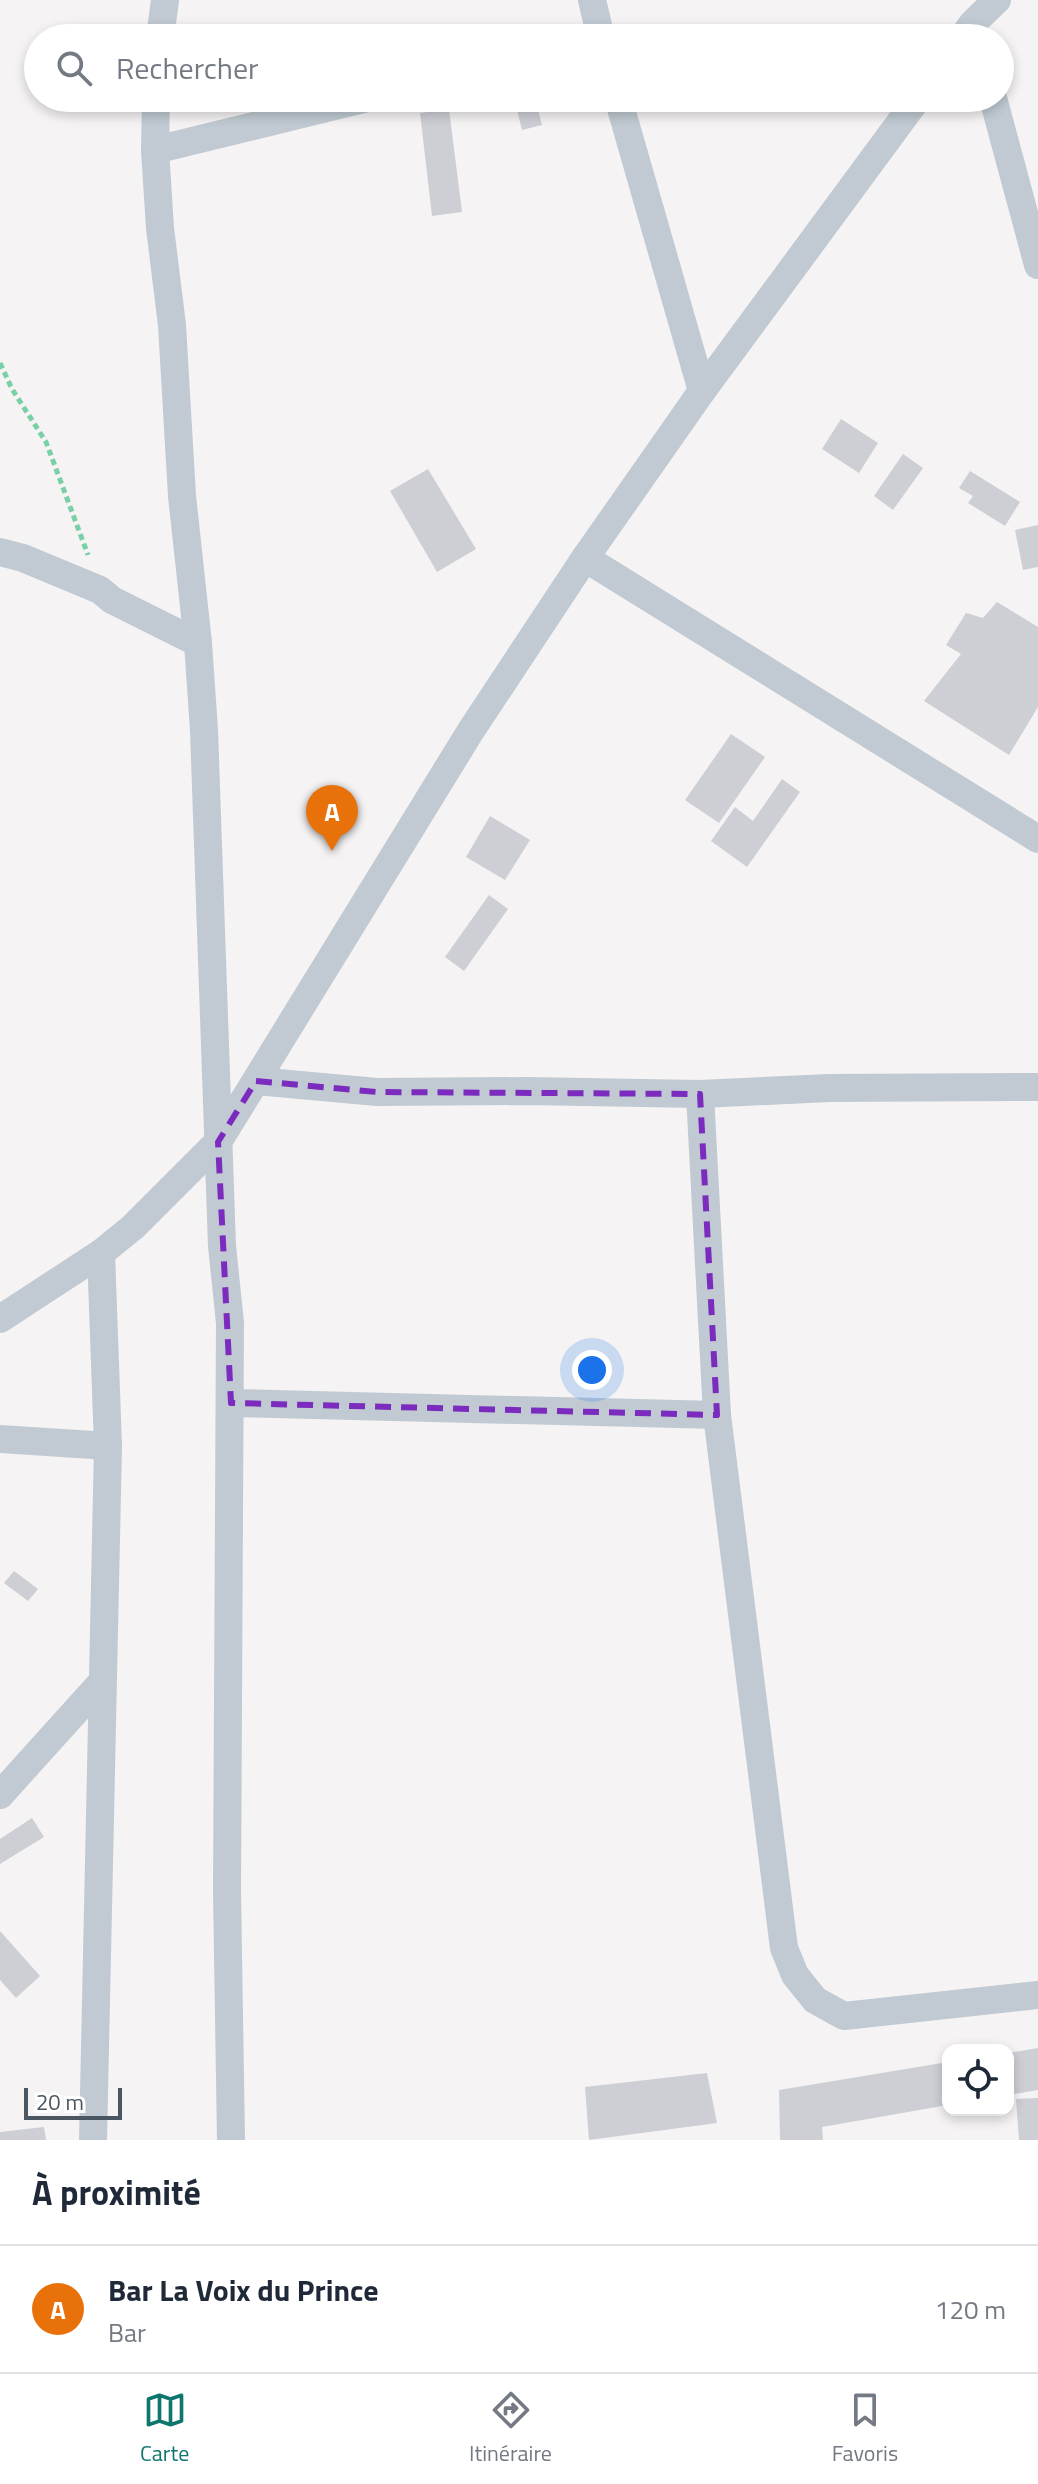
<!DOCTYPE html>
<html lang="fr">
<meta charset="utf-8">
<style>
body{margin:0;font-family:"Titillium Web",sans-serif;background:#f6f6f7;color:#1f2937}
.controls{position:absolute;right:24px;bottom:24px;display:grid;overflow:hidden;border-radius:16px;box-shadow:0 4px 12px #0003}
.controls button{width:72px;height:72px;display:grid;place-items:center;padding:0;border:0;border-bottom:2px solid #e0e1e3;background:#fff;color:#1f2937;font:40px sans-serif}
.scale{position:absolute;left:24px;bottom:20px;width:98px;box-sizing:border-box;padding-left:8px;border:4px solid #4a5661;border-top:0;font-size:22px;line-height:28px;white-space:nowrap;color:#4a5661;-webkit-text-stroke:6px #fff;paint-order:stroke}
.you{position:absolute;left:592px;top:1370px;width:28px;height:28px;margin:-20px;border:6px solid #fff;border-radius:50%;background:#1a73e8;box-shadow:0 0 0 12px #1a73e833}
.badge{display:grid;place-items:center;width:52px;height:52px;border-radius:50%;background:#0f766e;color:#fff;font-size:26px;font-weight:700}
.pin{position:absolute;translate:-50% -66px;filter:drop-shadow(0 2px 4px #0008)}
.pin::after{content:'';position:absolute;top:42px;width:28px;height:24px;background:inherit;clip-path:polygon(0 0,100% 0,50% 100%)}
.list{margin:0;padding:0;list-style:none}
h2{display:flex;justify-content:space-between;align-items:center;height:104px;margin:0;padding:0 32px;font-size:34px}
h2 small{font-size:26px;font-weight:400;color:#747a83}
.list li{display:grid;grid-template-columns:52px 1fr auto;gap:24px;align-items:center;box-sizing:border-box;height:128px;padding:0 32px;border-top:2px solid #e0e1e3}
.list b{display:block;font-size:30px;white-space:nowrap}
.list p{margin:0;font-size:26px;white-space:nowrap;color:#747a83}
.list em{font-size:26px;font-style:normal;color:#747a83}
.icon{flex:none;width:44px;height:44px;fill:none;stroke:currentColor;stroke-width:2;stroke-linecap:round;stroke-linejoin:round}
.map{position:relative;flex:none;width:1038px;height:2140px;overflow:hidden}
.search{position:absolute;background:#fff;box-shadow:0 4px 12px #0003;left:24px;right:24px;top:24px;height:88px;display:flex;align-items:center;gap:20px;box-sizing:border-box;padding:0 28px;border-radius:44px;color:#747a83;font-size:30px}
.sheet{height:232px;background:#fff}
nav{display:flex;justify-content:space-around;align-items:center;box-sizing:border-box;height:112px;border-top:2px solid #e0e1e3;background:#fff;font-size:22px;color:#747a83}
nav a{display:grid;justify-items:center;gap:4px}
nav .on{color:#0f766e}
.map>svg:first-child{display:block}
.building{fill:#cdcfd5}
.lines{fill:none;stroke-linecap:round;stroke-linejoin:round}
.path{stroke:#7ad0a6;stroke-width:5;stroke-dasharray:6 4;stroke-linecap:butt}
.street{stroke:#c1cad2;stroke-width:28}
.marked{fill:none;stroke:#7b2cbf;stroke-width:6;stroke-dasharray:16 10;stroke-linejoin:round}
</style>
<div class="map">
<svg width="1038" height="2140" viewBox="0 0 1038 2140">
<rect width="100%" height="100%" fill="#f5f3f3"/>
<g class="building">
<path d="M514 98H535L542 125 522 130Z"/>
<path d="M449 109 462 212 432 216 420 113Z"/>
<path d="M841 419 878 443 859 473 822 449Z"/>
<path d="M903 454 923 468 893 510 874 496Z"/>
<path d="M428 469 476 549 437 572 390 491Z"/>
<path d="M970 471 1020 502 1005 526 968 503 973 496 959 488Z"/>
<path d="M1038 525V567L1023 570 1015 530Z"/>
<path d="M997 602 1038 627V707L1009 755 924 701 961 654 946 645 966 613 983 618Z"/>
<path d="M731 734 765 757 719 823 685 800Z"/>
<path d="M782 779 800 792 747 867 711 841 735 807 753 821Z"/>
<path d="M490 816 530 840 505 880 466 857Z"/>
<path d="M489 895 508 909 464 971 445 957Z"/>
<path d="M14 1571 38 1589 28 1601 4 1583Z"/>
<path d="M32 1818 44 1837 0 1864V1839Z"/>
<path d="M0 1931 40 1976 16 1998 0 1980Z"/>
<path d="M1038 2048V2090L1008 2095V2053Z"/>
<path d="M948 2062V2105L822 2127 823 2140H780L779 2090Z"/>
<path d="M707 2073 717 2123 589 2140 585 2087Z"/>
<path d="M1038 2098V2140H1019L1016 2099Z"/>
<path d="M44 2127 46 2140H0V2132Z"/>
</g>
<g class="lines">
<path class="path" d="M0 363 12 389 46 442 88 555"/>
<g class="street">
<path d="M592 0 601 38"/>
<path d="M160 38 165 0"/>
<path d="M962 38 973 23 997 0"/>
<path d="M156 98 155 150 160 228 172 325 182 496 198 643 204 730 222 1246 230 1323 227 1891 231 2140"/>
<path d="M618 98 702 391"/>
<path d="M993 98 1038 265"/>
<path d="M155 150 368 98"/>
<path d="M0 552 23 558 100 590 112 600 198 643"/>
<path d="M585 558 1038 839"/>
<path d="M256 1081 377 1092 527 1091 700 1094 829 1088 1038 1087"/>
<path d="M700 1094 717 1415 784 1948 795 1975 815 2000 844 2016 1038 1995"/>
<path d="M0 1319 101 1253 133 1227 218 1142 470 732 585 558 702 391 918 98"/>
<path d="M231 1403 717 1415"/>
<path d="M0 1439 108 1446"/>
<path d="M0 1795 102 1682"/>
<path d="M93 2140 108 1446 101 1253"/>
</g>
</g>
<path class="marked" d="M256 1081 377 1092 700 1094 717 1415 231 1403 218 1142Z"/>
</svg>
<div class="controls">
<button><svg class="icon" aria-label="locate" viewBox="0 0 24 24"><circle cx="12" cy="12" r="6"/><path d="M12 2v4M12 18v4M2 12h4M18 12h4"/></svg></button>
</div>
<div class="scale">20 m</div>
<div class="you"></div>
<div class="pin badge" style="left:332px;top:851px;background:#e8710a">A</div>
<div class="search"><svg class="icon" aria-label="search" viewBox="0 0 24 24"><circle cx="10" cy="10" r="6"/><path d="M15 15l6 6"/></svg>Rechercher</div>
</div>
<section class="sheet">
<h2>À proximité<small></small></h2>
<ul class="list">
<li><span class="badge" style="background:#e8710a">A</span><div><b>Bar La Voix du Prince</b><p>Bar</p></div><em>120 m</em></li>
</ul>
</section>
<nav>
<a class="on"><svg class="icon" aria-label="map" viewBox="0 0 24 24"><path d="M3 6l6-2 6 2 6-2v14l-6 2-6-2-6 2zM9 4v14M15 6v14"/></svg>Carte</a>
<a><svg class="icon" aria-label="directions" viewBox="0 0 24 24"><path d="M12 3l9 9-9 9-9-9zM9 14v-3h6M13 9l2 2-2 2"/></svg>Itinéraire</a>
<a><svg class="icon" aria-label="saved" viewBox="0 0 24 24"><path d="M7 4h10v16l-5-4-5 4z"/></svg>Favoris</a>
</nav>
